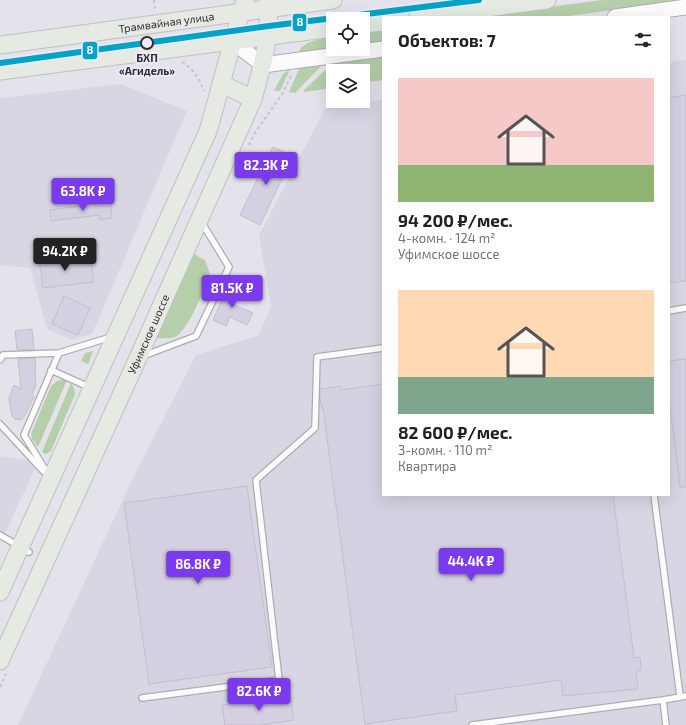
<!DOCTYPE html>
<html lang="ru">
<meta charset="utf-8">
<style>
body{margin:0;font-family:"Exo 2",sans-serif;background:#f2f2f2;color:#202124;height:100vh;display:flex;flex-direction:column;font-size:15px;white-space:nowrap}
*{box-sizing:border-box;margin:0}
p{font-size:13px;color:#757577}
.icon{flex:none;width:22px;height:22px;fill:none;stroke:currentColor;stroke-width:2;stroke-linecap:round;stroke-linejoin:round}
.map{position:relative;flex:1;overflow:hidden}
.panel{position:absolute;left:382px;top:16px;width:288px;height:480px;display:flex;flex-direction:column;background:#fff;border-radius:0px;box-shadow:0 4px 16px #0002}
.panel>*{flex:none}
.buttons{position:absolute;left:326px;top:12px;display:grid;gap:8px}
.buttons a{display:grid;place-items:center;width:44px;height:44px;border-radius:0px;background:#fff;box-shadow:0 4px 16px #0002;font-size:20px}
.price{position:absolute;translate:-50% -34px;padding:0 9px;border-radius:4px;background:#7c3aed;color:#fff;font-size:13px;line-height:26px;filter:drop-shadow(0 1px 2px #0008)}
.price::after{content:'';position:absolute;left:50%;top:24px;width:12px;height:9px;margin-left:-6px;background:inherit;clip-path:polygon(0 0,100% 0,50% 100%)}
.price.selected{background:#222;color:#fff}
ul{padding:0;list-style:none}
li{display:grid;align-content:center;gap:8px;height:212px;padding:0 16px}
li span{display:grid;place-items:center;height:124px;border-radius:0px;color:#555}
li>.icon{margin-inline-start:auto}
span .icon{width:72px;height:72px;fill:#fffc;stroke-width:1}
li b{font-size:17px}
h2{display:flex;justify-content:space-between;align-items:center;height:48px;padding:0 16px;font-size:17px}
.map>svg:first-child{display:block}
.built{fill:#d9d6e4}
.green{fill:#b5cfaa}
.building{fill:#d4d0e2;stroke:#c1bfc6}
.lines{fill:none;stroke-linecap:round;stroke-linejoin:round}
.lane-casing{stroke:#aeacb2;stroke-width:8}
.secondary-casing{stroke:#aeacb2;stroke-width:17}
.primary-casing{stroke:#c0bfc4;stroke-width:19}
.path{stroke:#c4c3c8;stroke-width:2;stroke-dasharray:3 3;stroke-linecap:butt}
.lane{stroke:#fbfbfc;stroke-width:5.5}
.secondary{stroke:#fbfbfc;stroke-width:15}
.primary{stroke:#e5eae3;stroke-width:17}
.tram-1-casing{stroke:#eeecfb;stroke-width:9}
.tram-1{stroke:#02a3c6;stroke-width:6}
.stop-dot{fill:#eeecfb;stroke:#2f2e34;stroke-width:2}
.labels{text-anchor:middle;stroke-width:3.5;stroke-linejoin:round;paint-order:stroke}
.street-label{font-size:11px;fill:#2f2e34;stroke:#eeecfb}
.stop-label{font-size:11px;font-weight:bold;fill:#2f2e34;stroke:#eeecfb}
.line-badge{stroke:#eeecfb;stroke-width:1.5}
.badge-label{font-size:11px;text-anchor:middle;font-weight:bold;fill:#fff}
</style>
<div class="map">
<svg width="686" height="725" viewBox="0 0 686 725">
<rect width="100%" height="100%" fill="#e4e2ea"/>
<path class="built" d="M686,60V725H18L132,480L196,355L259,335L271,306L259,235L326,107L383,100V495H669V62Z
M121,84L187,111L92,334L72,340L47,329L30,268L0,265V98Z
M0,456L38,462L0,544Z"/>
<path class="green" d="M602,0H686L561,17H475Z
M383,29V41L363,44V32Z
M333,37V48L301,53L299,51C305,40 322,39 333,37Z
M383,54V80L363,83V71H333V88L304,92V90L336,60Z
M324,63L295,93L289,92L300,67Z
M290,69L280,91H274L283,74Z
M194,254L205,260L210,274C204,289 189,330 175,337C170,339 161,338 156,338Z
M93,351L88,364L81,361L85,353Z
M63,379L67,380L38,447L32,439L31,434L51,386L57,381Z
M71,383L74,389L75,394L51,451L46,454L42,452Z"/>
<path class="building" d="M686,95V281L669,283V98Z
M273,147L293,156L260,225L240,215Z
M110,202L112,218L100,220V215L51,221L50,210Z
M59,257L60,263L91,259L94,282L43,288L39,259Z
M228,287L240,292L234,305L253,313L247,325L230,317L226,326L213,320Z
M64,296L90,308L78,335L52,324Z
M32,329L34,350H17L15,331Z
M35,358L36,370L35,371L36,385L32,394L34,397L24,417L21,420L15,419L12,416L9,399L14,385L21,389L18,359Z
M686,359V487H680L669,400V361Z
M383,384V495H613L634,658L640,657L641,670L636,671L638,689L563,696L561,680L455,695L457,711L365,724L323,408L322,409L320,399V389L341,386V390Z
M247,486L272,667L149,684L124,503Z
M290,695L294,720L261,725H225L222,705Z"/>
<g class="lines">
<g class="lane-casing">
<path id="lane" d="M669,311L686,308
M143,356L196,336L229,267L202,223
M0,360L3,355L59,353
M51,370L91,388
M0,424L43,471
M49,476L24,435L59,353L111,337
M654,495L680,696
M0,535L29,552
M142,698L279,680L256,480L315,428L317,357L383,348
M663,700L666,725
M472,725L663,700L686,696"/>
</g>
<g class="secondary-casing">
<path id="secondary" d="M615,17L686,7
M232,41L263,65L383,49"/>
</g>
<g class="primary-casing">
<g id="primary">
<path d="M418,17L547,0"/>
<path d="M363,24L383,22"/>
<path id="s1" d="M0,45L333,0"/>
<path d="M0,71L333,28"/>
<path d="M222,84L253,99"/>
<path d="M0,592L208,131C221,87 231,43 245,0"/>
<path id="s2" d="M0,661L138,358L253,99C263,64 271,37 268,0"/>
</g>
</g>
<path class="path" d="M154,0L155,11
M182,62C194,69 199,79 204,91
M249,145L254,134L283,93L292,73
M0,687L6,674"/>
<use href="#lane" class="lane"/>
<use href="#secondary" class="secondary"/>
<use href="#primary" class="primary"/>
<g class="tram-1-casing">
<path id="tram-1" d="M0,63L269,26L479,0"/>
</g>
<use href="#tram-1" class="tram-1"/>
</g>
<circle class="stop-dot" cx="147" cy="43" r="6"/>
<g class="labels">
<g class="street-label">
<text dy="4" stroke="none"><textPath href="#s1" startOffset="168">Трамвайная улица</textPath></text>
<text dy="4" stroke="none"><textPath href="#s2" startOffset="359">Уфимское шоссе</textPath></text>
</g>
<g class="stop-label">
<text x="147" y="62">БХП<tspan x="147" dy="13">«Агидель»</tspan></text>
</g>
</g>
<g class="line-badge">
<rect x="292" y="13" width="15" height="19" rx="4" fill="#02a3c6"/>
<rect x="82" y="41" width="16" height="19" rx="4" fill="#02a3c6"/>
</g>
<g class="badge-label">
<text x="300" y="26">8</text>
<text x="90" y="54">8</text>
</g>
</svg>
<div class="buttons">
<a><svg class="icon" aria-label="locate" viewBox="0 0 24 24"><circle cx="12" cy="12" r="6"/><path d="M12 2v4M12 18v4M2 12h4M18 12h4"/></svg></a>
<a><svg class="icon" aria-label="layers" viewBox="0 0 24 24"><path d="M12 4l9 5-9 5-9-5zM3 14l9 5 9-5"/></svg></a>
</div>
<b class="price" style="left:266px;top:186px">82.3K ₽</b>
<b class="price" style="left:83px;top:212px">63.8K ₽</b>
<b class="price selected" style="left:65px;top:272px">94.2K ₽</b>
<b class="price" style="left:232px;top:309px">81.5K ₽</b>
<b class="price" style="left:471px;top:582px">44.4K ₽</b>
<b class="price" style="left:198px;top:585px">86.8K ₽</b>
<b class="price" style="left:259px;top:712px">82.6K ₽</b>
<section class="panel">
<h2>Объектов: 7<svg class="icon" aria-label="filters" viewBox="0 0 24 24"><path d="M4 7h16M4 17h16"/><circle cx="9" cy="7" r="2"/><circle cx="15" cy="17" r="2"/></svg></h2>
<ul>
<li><span style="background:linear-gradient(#f6c9c9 70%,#8fb573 0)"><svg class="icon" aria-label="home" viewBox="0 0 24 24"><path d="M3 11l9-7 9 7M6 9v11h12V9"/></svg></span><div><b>94 200 ₽/мес.</b><p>4-комн. · 124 m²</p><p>Уфимское шоссе</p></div></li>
<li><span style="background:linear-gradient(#ffd9b3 70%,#7fa58c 0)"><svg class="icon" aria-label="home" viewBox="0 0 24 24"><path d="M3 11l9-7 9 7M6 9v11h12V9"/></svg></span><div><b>82 600 ₽/мес.</b><p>3-комн. · 110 m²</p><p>Квартира</p></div></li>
</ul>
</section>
</div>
